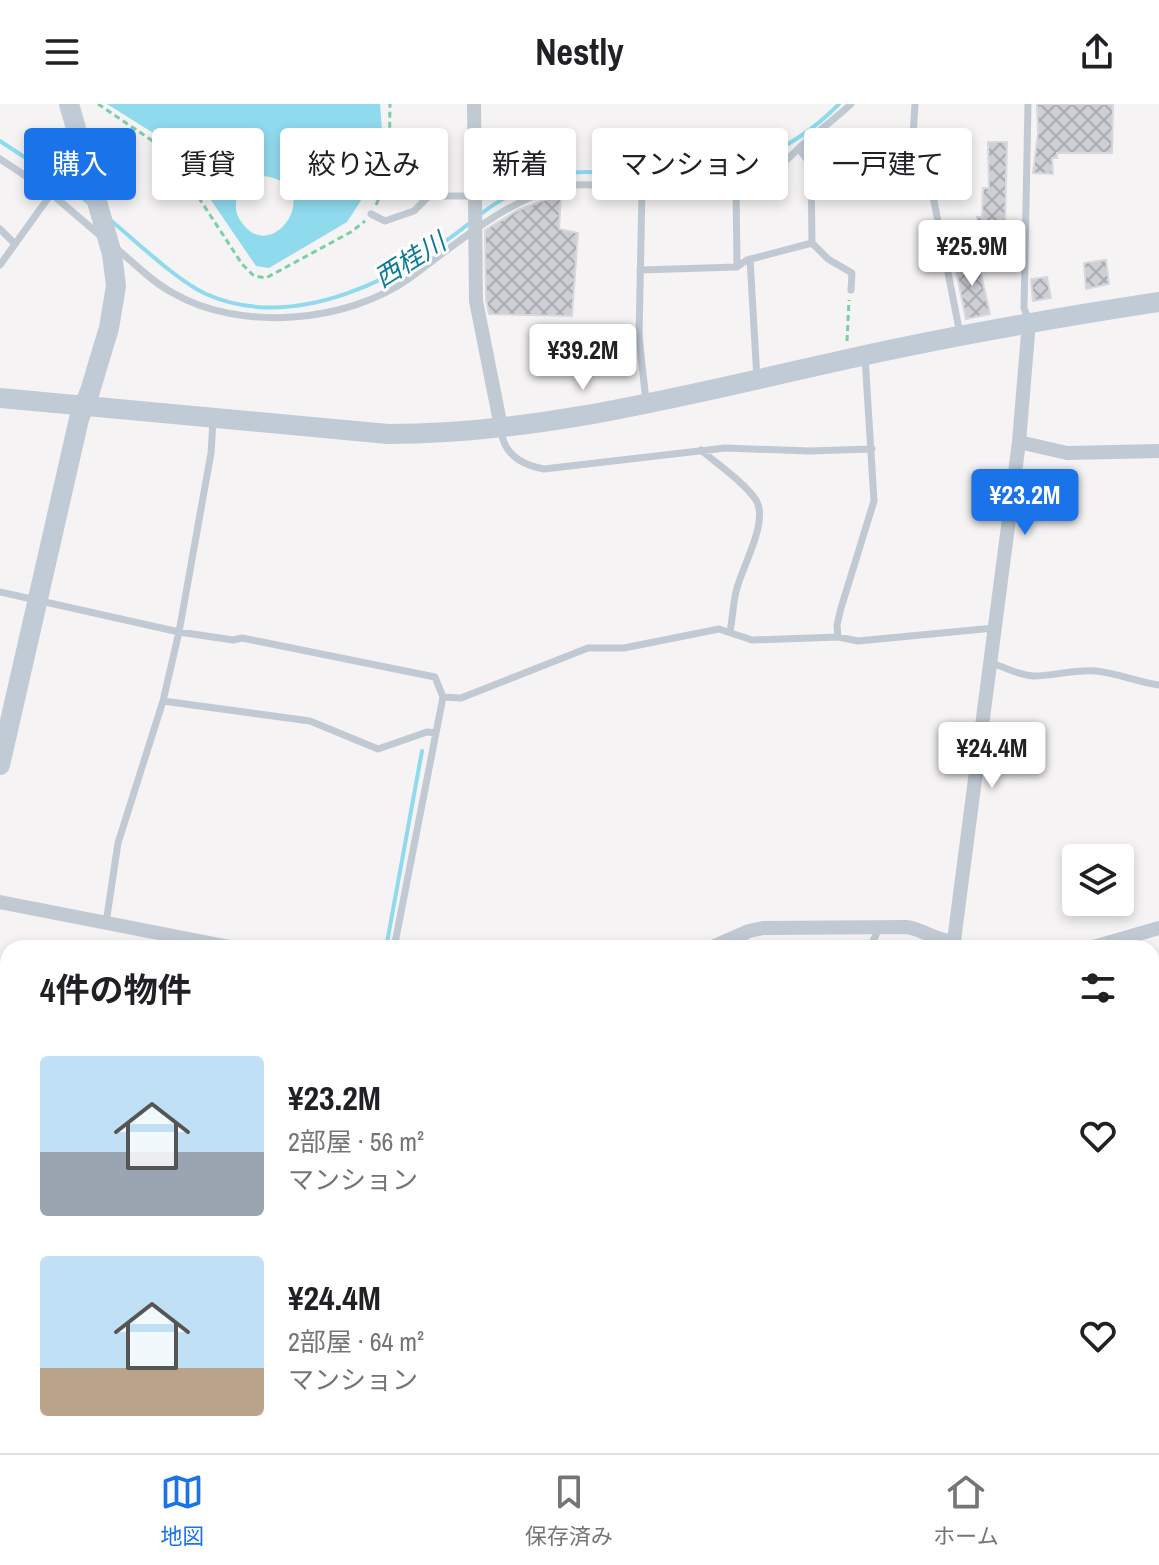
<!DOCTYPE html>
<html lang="ja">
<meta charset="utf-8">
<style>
body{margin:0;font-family:"Archivo Narrow","Noto Sans JP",sans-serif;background:#f6f6f6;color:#202124;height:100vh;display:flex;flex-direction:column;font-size:30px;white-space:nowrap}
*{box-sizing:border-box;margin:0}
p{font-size:26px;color:#757577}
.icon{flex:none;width:44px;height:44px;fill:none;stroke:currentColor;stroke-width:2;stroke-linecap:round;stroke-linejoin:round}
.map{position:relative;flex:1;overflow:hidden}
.details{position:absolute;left:0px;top:836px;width:1160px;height:514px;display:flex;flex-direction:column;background:#fff;border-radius:24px 24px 0 0;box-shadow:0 4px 12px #0003}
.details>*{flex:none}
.guide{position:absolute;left:24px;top:24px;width:1112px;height:72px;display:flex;gap:16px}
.fabs{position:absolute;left:1062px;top:740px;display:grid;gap:16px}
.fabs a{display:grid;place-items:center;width:72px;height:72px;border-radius:8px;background:#fff;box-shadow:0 4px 12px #0003;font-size:40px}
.price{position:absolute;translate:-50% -68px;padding:0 18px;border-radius:8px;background:#fff;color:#222;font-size:26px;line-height:52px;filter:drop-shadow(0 2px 4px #0008)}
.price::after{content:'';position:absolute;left:50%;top:48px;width:24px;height:18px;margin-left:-12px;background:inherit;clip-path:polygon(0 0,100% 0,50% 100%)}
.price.current{background:#1a73e8;color:#fff}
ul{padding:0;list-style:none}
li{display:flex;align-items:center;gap:24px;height:200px;padding:0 40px}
li span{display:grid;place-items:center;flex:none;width:224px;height:160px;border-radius:8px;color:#555}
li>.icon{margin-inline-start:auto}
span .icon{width:96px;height:96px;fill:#fffc;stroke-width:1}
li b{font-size:34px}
h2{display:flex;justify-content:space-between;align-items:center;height:96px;padding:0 40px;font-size:34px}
.chip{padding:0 28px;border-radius:8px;background:#fff;box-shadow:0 4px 12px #0003;font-size:28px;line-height:72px}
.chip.current{background:#1a73e8;color:#fff}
header{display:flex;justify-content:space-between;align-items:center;height:104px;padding:0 40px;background:#fff;font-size:36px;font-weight:700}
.tab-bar{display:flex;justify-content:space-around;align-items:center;height:112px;border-top:2px solid #e0e0e0;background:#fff;font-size:22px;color:#757577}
.tab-bar a{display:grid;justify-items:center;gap:4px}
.tab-bar .current{color:#1a73e8}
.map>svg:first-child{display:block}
.park{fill:url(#park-crowns)}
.water{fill:#90daee;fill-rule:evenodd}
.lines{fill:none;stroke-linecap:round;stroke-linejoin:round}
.stream{stroke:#90daee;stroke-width:4}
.building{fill:url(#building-cross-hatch);stroke:#d7d9de;stroke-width:2}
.path{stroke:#7ad0a6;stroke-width:3;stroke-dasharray:6 4;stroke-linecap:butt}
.lane{stroke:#c1cad2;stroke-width:7}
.street{stroke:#c1cad2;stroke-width:14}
.secondary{stroke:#c1cbd6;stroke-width:20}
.labels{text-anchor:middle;stroke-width:6;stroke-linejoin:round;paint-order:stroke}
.water-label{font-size:26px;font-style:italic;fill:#0c7c9b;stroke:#fff}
</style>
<header><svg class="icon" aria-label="menu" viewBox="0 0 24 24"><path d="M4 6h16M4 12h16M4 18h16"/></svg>Nestly<svg class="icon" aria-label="share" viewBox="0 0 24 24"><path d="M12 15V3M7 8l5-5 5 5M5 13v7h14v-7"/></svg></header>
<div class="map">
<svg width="1159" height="1349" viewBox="0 0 1159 1349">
<defs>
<pattern id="park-crowns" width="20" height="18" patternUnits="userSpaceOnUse" patternTransform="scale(2)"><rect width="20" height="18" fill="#c3f1d5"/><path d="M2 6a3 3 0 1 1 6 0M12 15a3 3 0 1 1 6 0" fill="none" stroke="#a0c6b0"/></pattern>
<pattern id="building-cross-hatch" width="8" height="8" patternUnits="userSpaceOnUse" patternTransform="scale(2)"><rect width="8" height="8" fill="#cdcfd5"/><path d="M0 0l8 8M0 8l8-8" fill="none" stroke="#a8abb0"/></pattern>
</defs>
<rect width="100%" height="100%" fill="#f5f3f3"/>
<path class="park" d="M451,1342H735L733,1349H450Z"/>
<path class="water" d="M107,0H380L383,39L380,67L347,118L269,164L256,162L174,42ZM263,72C328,79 274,163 242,119C227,99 241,77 263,72Z"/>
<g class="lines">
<path class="stream" d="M0,37L61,77L90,100
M478,112C506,90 548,68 584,68C609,67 633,76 657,75C728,72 789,51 839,0
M109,115C135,136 177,177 206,190C296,230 402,173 471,118
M386,844L422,647
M0,1033L8,1034"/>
</g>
<path class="building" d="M1037,0H1113L1112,49H1057V54H1052L1053,70L1033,69L1038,29Z
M988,38H1007L1005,120H1012L1011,125L1014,126L1013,141L976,140L977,113H982L983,84H989Z
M561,90L559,125L578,129L572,212L489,210L486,196L485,126L518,106Z
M977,152L990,210L966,215L954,157Z
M1106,156L1109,180L1086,185L1084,159Z
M1047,173L1051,194L1033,197L1031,175Z"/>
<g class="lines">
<path class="path" d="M98,0L169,48L242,160L254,172L266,174L351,128L365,117
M376,101L389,71L390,0
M847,237L849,196
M446,1349V1342"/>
<path class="lane" d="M915,0L913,32L933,92L960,230
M1028,0L1024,204L1029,217
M799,45L808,57L811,66L812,139L828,155L852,169L851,186
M0,55L47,86L103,134
M736,81L737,163
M642,87L639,233L646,297
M371,110L385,117L414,107L429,92H473
M0,125L14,139
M116,144C134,159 152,178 173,189C240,228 347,219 410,174C453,142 502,100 553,85C582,75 614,85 643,87C680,90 722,90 757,76C774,69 788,55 800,43C817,28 835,15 851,0
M750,155L757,275
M0,161L51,90
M640,166L737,163L747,156L812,139
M501,325C503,350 522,361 544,365L725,344L809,347L872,345
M701,346C718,361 743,377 756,396C769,417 743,461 737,484C733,497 733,513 730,527
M0,488L179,528L233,536L242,534L435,573L443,593L394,844
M838,533L837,521L841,504L874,397L865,253
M990,558C1003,563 1018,571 1033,572C1054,572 1074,565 1096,567C1117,569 1138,578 1159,581
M443,593L461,594L588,544H624L719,525L752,536L838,533L858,537L994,524
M163,597L310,617L378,645L427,628L436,629
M106,819L118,739L163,597L179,528L211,349L213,317
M870,844L879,824
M0,1259L8,1260
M411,1349L413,1342
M738,1349L741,1342"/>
<path class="street" d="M474,0L476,197L501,323
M1019,338L1067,349L1159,347
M0,798L235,844
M710,844L749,827L763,824L906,823C924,825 935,837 953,837
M953,844L1019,338L1029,218
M1090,844L1159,824
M1152,1209H1159
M124,1342L127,1349
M911,1342L912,1349
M1048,1349L1050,1342"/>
<path class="secondary" d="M0,294L388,330C544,330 697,288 848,255C951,232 1055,214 1159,198
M0,661L79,315L90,287L109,224L116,182L112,150L69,0"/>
</g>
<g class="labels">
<g class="water-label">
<text transform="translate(410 156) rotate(-32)" y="9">西桂川</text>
</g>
</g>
</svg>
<div class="fabs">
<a><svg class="icon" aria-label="layers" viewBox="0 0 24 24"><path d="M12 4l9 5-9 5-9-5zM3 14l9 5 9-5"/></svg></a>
</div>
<b class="price" style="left:972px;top:184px">¥25.9M</b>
<b class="price" style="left:583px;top:288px">¥39.2M</b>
<b class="price current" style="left:1025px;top:433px">¥23.2M</b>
<b class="price" style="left:992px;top:686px">¥24.4M</b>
<div class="guide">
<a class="chip current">購入</a>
<a class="chip">賃貸</a>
<a class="chip">絞り込み</a>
<a class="chip">新着</a>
<a class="chip">マンション</a>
<a class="chip">一戸建て</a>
</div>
<section class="details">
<h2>4件の物件<svg class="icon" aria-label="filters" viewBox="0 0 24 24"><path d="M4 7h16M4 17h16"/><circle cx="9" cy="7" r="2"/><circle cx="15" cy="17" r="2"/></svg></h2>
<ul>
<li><span style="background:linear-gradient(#bfe0f5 60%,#9aa5b1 0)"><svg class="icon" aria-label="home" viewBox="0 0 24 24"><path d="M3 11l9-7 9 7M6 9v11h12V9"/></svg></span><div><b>¥23.2M</b><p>2部屋 · 56 m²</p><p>マンション</p></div><svg class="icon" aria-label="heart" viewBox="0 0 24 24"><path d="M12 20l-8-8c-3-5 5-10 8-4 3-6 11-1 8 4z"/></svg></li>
<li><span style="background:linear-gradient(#bfe0f5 70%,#b9a48a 0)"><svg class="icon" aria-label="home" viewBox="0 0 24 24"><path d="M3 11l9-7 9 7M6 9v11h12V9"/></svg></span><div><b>¥24.4M</b><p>2部屋 · 64 m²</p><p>マンション</p></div><svg class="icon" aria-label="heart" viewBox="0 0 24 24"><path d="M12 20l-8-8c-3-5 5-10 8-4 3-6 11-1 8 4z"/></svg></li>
</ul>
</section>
</div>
<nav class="tab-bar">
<a class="current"><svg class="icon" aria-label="map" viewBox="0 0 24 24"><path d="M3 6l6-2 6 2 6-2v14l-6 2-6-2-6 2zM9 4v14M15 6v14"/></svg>地図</a>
<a><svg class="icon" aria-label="saved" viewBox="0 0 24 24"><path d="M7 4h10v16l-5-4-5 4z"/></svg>保存済み</a>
<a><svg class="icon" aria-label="home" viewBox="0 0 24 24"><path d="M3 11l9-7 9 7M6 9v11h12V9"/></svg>ホーム</a>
</nav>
